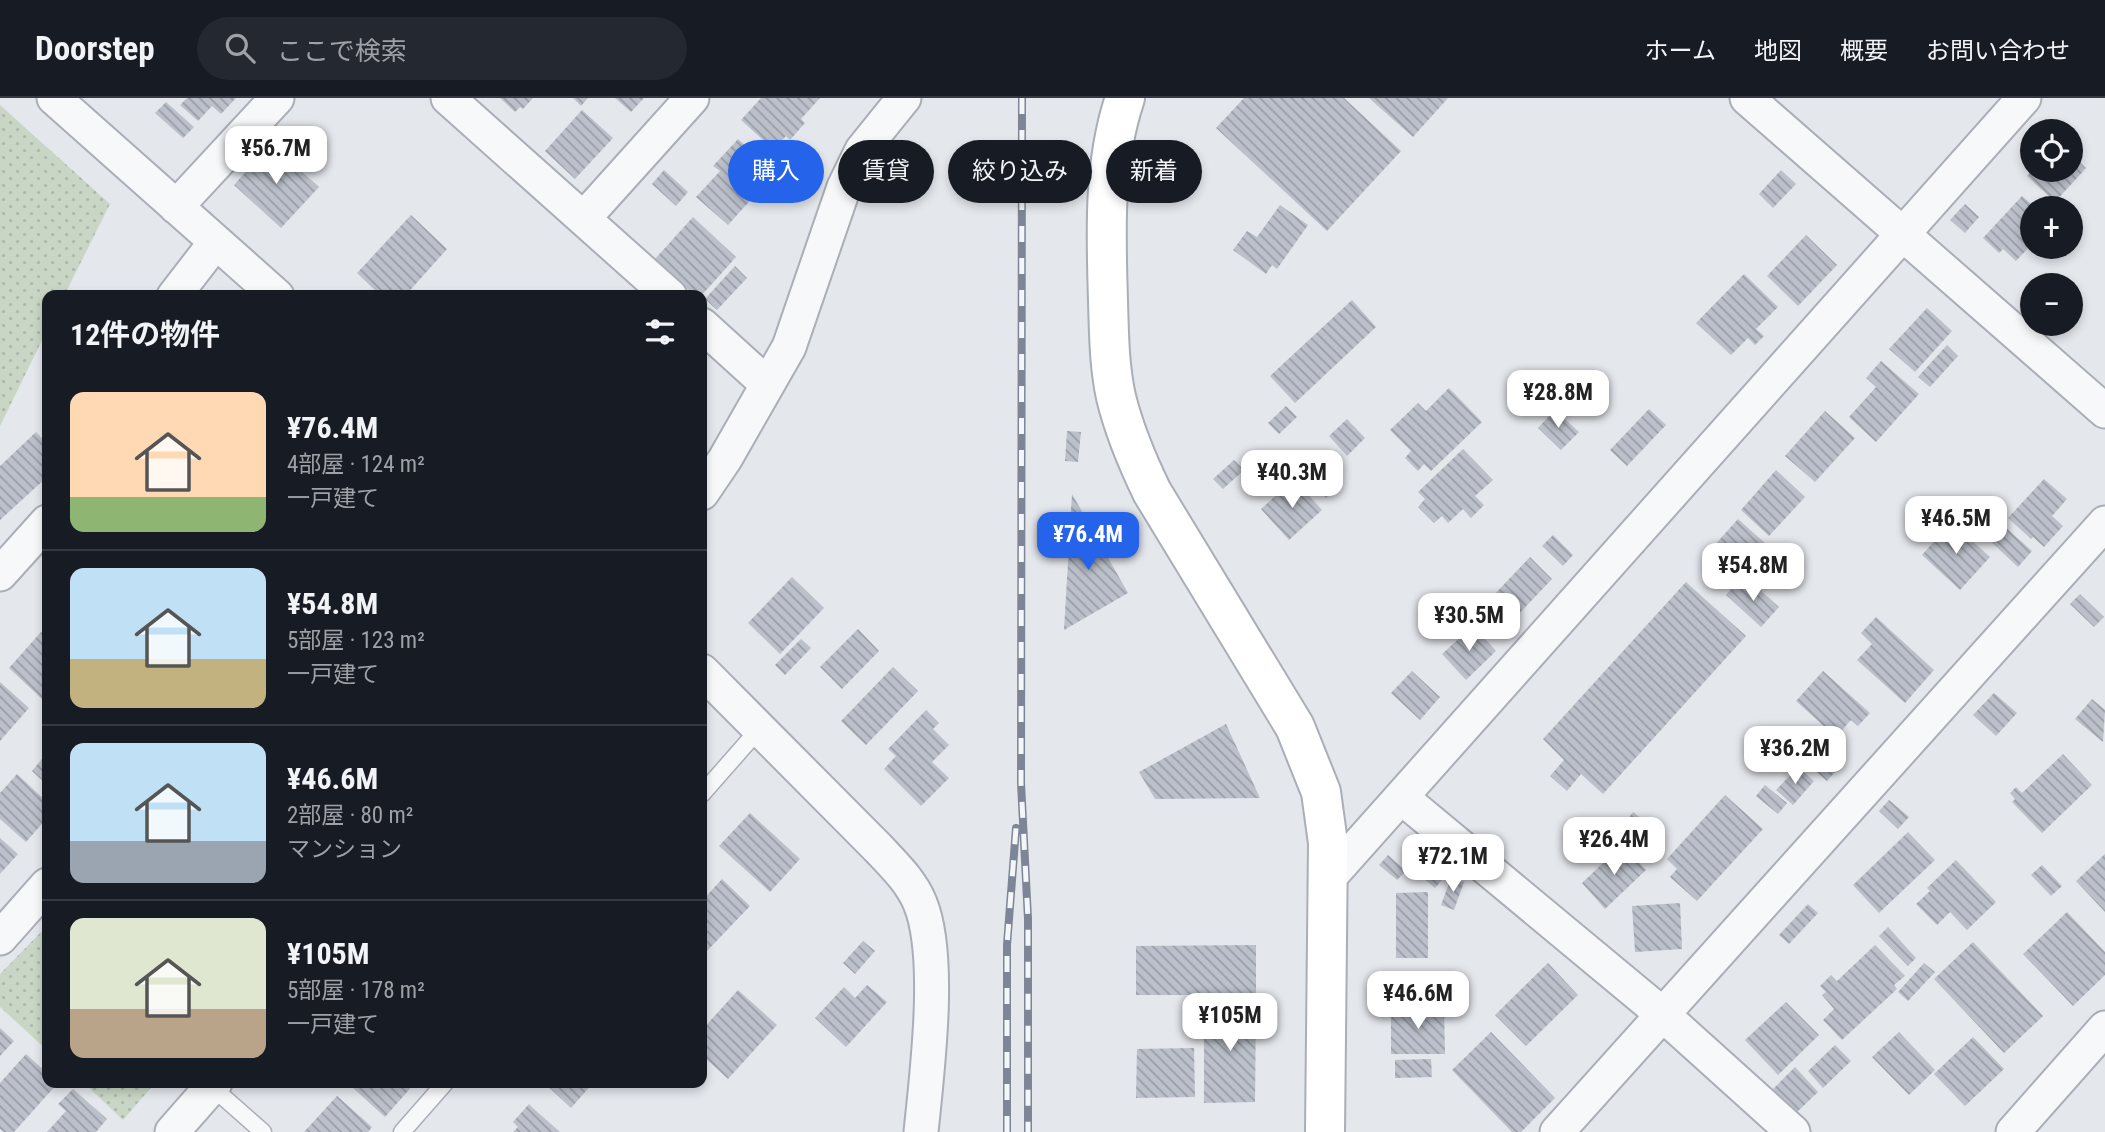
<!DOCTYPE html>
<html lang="ja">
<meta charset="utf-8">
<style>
body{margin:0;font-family:"Roboto Condensed","Noto Sans JP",sans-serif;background:#242831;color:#f1f3f6;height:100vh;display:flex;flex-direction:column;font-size:26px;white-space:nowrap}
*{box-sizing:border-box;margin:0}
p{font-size:23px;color:#9ea1a6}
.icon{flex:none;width:38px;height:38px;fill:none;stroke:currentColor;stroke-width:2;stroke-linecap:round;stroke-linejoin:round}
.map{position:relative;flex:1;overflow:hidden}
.side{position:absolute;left:42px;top:192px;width:665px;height:798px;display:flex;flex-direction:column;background:#171b24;border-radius:14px;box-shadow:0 4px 10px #0003}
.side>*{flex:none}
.guide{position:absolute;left:728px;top:42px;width:665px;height:63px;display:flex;gap:14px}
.controls{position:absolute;left:2020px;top:21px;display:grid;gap:14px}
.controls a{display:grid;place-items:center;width:63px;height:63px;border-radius:50%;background:#171b24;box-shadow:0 4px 10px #0003;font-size:35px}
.price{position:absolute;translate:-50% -60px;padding:0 16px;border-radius:14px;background:#fff;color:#222;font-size:23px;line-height:46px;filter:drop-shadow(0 2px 4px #0008)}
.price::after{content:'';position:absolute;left:50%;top:42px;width:21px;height:16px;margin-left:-10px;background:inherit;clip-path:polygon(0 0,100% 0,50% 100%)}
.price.current{background:#2563eb;color:#fff}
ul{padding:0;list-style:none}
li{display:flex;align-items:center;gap:21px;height:175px;padding:0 28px}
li+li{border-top:2px solid #363941}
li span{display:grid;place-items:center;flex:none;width:196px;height:140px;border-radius:14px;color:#555}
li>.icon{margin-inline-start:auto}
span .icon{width:84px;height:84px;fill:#fffc;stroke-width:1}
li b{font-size:30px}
h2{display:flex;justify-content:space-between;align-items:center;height:84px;padding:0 28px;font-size:30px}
.chip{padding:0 24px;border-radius:32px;background:#171b24;box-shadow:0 4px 10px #0003;font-size:24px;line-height:63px}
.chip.current{background:#2563eb;color:#fff}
header{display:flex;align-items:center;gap:42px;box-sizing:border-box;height:98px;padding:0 35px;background:#171b24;border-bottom:2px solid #363941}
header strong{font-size:33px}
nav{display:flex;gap:38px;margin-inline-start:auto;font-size:24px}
.search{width:490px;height:63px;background:#242831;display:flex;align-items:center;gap:18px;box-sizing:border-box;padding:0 24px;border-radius:38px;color:#9ea1a6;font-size:26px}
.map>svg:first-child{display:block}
.grass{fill:url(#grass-dots)}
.building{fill:url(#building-back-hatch)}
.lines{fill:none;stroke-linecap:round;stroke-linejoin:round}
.lane-casing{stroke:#a9aeb7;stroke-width:19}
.street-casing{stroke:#a9aeb7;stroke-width:37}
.secondary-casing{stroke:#a9aeb7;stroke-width:42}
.lane{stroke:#f7f8fa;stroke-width:16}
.street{stroke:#f7f8fa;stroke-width:33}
.secondary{stroke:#fff;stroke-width:38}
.rail-casing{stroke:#7d8696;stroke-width:8}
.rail{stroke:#f4f6f9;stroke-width:5;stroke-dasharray:16;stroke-linecap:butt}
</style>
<header>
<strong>Doorstep</strong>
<div class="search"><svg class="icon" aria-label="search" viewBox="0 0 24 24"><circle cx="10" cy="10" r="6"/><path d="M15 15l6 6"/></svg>ここで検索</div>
<nav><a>ホーム</a><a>地図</a><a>概要</a><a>お問い合わせ</a></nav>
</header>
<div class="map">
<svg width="2105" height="1034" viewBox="0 0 2105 1034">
<defs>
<pattern id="grass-dots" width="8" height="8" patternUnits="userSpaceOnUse" patternTransform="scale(1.75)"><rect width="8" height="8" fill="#c9d6c5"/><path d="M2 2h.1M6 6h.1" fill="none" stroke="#adb8ab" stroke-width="1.8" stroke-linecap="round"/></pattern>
<pattern id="building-back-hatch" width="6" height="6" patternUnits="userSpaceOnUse" patternTransform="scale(1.75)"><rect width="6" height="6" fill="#bbc0ca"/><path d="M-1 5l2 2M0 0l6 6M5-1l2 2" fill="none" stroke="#989da6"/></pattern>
</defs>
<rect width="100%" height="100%" fill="#e4e7ec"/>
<path class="grass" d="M0,7L110,106L64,198H47V232L0,328Z
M47,828V952L0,909V876Z
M84,985H155L123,1022Z"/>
<path class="building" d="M187,0H236L221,16L212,8L198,23L180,7Z
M500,0H533L523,11L520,9L515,14Z
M573,0H588L581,8Z
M615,0H644L631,14Z
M761,0H820L801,21L805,25L790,42L786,38L773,51L741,22Z
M1244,0H1344L1401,53L1327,133L1216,30Z
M1369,0H1448L1413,39Z
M166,4L194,29L183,40L155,15Z
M582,12L613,40L575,81L545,53Z
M738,41L775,75L728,127L696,99L720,73L713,68Z
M271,46L319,89L281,130L234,87Z
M2070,55L2086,70L2055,104L2027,78L2032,72H2070Z
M664,72L688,94L676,108L652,86Z
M1781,72L1796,86L1773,110L1759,96Z
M2022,98L2036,110H2032V146L2016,163L2003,151L1999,155L1983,140Z
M1965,106L1979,119L1965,135L1950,122Z
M1280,107L1308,127L1277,171L1272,167L1266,176L1233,152L1247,133L1257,139Z
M411,117L447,151L405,198H381L357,175Z
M693,119L736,159L701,198H695L655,161Z
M1806,137L1837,167L1798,208L1767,178Z
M735,168L747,180L717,212L705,201Z
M1744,176L1778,209L1756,231L1764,238L1755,247L1748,240L1731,257L1696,225Z
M1352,202L1376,229L1295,305L1270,278Z
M1927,210L1952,233L1915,274L1889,251Z
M1947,247L1958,258L1930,289L1918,279Z
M1881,263L1919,296L1876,344L1849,319L1876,289L1866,280Z
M1449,290L1482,324L1431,373L1424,366L1418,373L1405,360L1411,353L1390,332L1418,305L1426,313Z
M1286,308L1297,319L1279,336L1268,325Z
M1649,311L1666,327L1627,368L1610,352Z
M1555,312L1579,334L1561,352L1538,330Z
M1825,313L1855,340L1815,384L1785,358Z
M1347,321L1365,340L1347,358L1329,338Z
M1067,333L1081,334L1078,364L1065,363Z
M36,334L47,346V379L0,422V368Z
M1463,351L1493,382L1475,398L1484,407L1471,420L1463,411L1448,425L1442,418L1434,425L1418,409L1425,401L1418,394Z
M1234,362L1244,372L1223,391L1213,381Z
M1321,363L1341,386L1326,400L1306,378Z
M1776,372L1805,399L1769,438L1741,412Z
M1294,381L1322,412L1289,442L1261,411Z
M2044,381L2067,401L2052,418L2063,428L2044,449L2033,439L2031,441L2008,420Z
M1072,396L1128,495L1064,532Z
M1738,421L1766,446L1732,484L1704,459Z
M1951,424L1990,459L1960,492L1922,457Z
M2002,426L2032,453L2018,469L1988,441Z
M1553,437L1573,457L1563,468L1542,448Z
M1530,459L1552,481L1512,523L1489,502Z
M792,479L824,510L780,556L748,525Z
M1686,484L1746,538L1603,696L1581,676L1567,693L1550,678L1564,662L1543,641Z
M1737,484L1745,492L1751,484L1779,509L1761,529L1726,497Z
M2080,496L2104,519L2094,529L2070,506Z
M1876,519L1934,572L1905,605L1857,562L1872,546L1861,535Z
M1473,528L1496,553L1466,582L1442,556Z
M858,531L879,553L842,591L820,569Z
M41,534L47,539V598L43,602L9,570Z
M801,541L811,550L785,577L775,567Z
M893,569L918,593L866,647L841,623Z
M1412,573L1440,599L1420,622L1391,595Z
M1823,573L1870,615L1858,628L1851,622L1836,639L1796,603Z
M0,584L29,610L0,643Z
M1994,595L2017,615L1996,638L1973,617Z
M2092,601L2105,612L2103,644L2075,621Z
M926,612L939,625L933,631L949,647L932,664L949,680L921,708L884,671L896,658L888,651Z
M1226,626L1260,700L1155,701L1139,674Z
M47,655V687L32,673Z
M2063,656L2092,687L2042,735L2012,704L2015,701L2010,695L2016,689L2022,695Z
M1820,661L1835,674L1827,683L1812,670Z
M1798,669L1814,683L1793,707L1776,692Z
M17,676L47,704V720L26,744L0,721V695Z
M1765,687L1787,705L1778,716L1756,698Z
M1725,697L1763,731L1697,803L1670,779L1677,771L1667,761Z
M1889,702L1909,719L1898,731L1879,713Z
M1633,714L1655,731L1647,742L1625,725Z
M750,715L800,761L770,794L719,748Z
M1908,734L1935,762L1879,815L1853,787Z
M0,740L18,756L0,776Z
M1622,747L1646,772L1605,811L1582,785Z
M2105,756V814L2076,783Z
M1388,757L1406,773L1397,782L1379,767Z
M1956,762L1996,804L1967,832L1950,814L1937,827L1916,806L1930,793L1927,790Z
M1439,763L1450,773L1435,790L1423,780Z
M2042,767L2062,788L2051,798L2031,777Z
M1451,780L1464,784L1454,812L1441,807Z
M722,781L750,808L706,854L702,849V803Z
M1428,794V860H1396V795Z
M1680,805L1682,851L1635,854L1632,808Z
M1808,806L1818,815L1789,846L1779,837Z
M2067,814L2105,854V877L2073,908L2023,856Z
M1888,829L1916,860L1908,868L1879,838Z
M863,843L875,853L855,876L843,865Z
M1973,844L2043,918L2004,955L1934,881Z
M1256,847V897H1136V848Z
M1875,847L1905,878L1894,887L1897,891L1842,942L1823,922L1834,911L1822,897L1826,894L1820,888L1831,877L1837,883Z
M1548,865L1578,897L1526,948L1495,917Z
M1924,865L1935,874L1908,903L1898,894Z
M867,887L887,904L846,949L815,920L844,889L855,900Z
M738,892L777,927L728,981L702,957V932Z
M1786,904L1819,937L1778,977L1745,942Z
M1204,906H1256L1255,1004L1204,1005Z
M1391,910H1444L1445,956H1391Z
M0,930L14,943L0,958Z
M1491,934L1555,1000L1521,1034H1512L1452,972Z
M1899,934L1935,972L1909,997L1872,959Z
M1973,939L2004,971L1965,1008L1934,976Z
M1835,947L1851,963L1823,990L1808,973Z
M1194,950L1195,999L1136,1000L1137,951Z
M26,956L47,975V985H58L14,1034H4L0,1031V985Z
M1431,961L1432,979L1395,980V962Z
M1795,969L1818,994L1796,1015L1773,991Z
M357,985H415L385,1019L353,990Z
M544,985H593L571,1010Z
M73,991L107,1021L96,1034H47L66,1013L58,1006Z
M337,998L372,1029L368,1034H304Z
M529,1006L534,1011L560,1034H513L518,1029L513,1024Z"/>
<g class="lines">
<g class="lane-casing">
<path id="lane" d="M702,696L760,630
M212,989L263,1034
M402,1034L445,985"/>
</g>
<g class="street-casing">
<path id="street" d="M54,0L277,198
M448,0L670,198
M1747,0L2105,313
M176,109L277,0
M584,120L692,0
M174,198L215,145
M702,227L767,286
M702,395L725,361L789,249L844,89L862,52L904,0
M0,476L47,424
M702,573L878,750C893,766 911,783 920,805C942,858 927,975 921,1034
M1401,699L1661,915L1793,1034
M1327,782L2024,0
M0,840L47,787
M172,1034L215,985
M1557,1034L2105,425
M2013,1034L2105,930"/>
</g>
<g class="secondary-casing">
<path id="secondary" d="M1125,0C1103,65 1106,135 1108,203C1109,235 1109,267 1116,299C1124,332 1137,363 1152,394L1295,629L1321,694L1328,745L1325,1034"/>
</g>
<use href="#lane" class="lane"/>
<use href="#street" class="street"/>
<use href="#secondary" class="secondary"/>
<g class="rail-casing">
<path id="rail" d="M1022,0L1021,685L1028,821V1034
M1007,1034V847L1016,730"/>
</g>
<use href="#rail" class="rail"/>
</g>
</svg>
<div class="controls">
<a><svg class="icon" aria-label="locate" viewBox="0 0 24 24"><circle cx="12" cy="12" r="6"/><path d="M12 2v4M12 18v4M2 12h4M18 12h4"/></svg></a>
<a>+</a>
<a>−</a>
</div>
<b class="price" style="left:276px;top:88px">¥56.7M</b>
<b class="price" style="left:1558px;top:332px">¥28.8M</b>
<b class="price" style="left:1292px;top:412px">¥40.3M</b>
<b class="price" style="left:1956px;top:458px">¥46.5M</b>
<b class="price current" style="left:1088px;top:474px">¥76.4M</b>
<b class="price" style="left:1753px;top:505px">¥54.8M</b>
<b class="price" style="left:1469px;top:555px">¥30.5M</b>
<b class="price" style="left:1795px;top:688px">¥36.2M</b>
<b class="price" style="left:1614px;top:779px">¥26.4M</b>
<b class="price" style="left:1453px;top:796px">¥72.1M</b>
<b class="price" style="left:1418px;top:933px">¥46.6M</b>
<b class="price" style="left:1230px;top:955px">¥105M</b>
<div class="guide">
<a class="chip current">購入</a>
<a class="chip">賃貸</a>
<a class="chip">絞り込み</a>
<a class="chip">新着</a>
</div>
<section class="side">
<h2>12件の物件<svg class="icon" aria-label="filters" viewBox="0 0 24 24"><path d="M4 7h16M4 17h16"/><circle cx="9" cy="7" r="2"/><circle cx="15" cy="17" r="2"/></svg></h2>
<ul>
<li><span style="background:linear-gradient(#ffd9b3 75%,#8fb573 0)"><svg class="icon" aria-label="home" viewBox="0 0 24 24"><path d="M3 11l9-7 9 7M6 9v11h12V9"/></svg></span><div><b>¥76.4M</b><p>4部屋 · 124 m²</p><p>一戸建て</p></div></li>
<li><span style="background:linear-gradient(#bfe0f5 65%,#c2b280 0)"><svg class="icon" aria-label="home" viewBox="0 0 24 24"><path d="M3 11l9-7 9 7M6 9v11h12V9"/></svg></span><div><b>¥54.8M</b><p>5部屋 · 123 m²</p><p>一戸建て</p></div></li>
<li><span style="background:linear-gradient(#bfe0f5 70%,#9aa5b1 0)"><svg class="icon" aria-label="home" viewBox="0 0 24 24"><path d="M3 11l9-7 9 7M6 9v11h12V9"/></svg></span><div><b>¥46.6M</b><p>2部屋 · 80 m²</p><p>マンション</p></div></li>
<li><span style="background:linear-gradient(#dfe7d0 65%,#b9a48a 0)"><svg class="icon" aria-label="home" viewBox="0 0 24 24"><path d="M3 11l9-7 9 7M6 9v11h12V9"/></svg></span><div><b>¥105M</b><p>5部屋 · 178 m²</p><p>一戸建て</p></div></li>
</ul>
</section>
</div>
